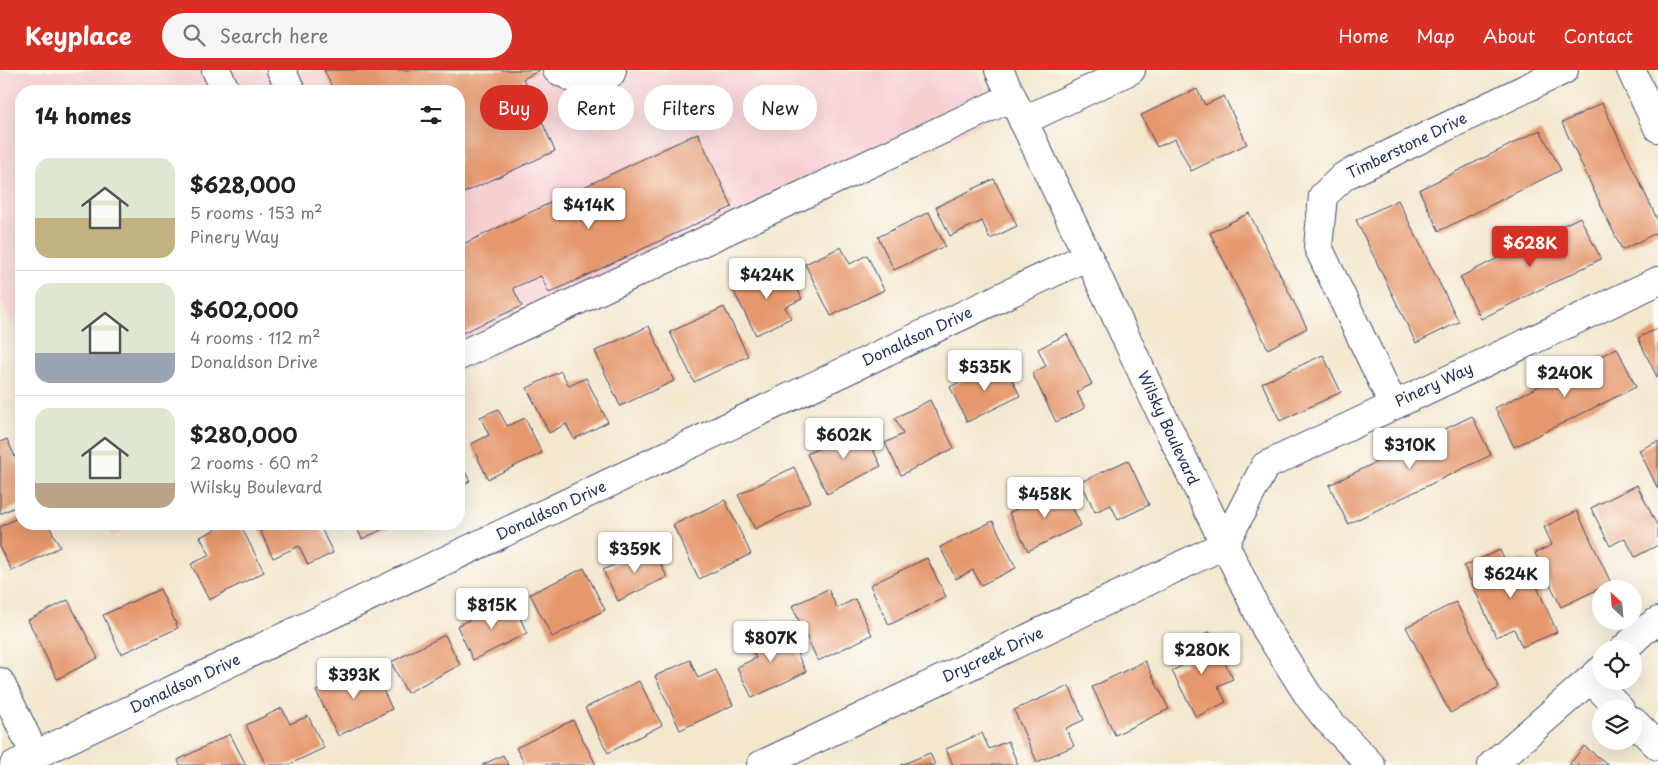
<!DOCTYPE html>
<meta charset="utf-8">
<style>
body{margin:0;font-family:"Playpen Sans",sans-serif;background:#f6f6f6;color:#222;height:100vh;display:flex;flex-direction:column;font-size:19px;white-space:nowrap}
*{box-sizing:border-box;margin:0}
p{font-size:16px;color:#767676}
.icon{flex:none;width:28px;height:28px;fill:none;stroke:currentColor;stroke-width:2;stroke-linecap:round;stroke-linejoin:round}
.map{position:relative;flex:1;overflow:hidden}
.drawer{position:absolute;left:15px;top:15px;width:450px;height:445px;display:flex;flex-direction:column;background:#fff;border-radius:20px;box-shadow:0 5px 20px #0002}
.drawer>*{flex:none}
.banner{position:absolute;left:480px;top:15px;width:475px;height:45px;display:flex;gap:10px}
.needle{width:32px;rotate:334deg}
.fabs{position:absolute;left:1592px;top:510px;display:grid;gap:10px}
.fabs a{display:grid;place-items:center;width:50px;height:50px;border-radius:50%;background:#fff;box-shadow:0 5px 20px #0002;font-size:25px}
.price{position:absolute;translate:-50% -42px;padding:0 11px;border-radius:5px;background:#fff;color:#222;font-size:16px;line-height:32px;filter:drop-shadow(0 1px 2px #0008)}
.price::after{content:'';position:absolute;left:50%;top:30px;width:15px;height:11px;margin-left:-8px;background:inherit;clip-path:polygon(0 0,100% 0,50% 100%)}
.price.active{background:#d93025;color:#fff}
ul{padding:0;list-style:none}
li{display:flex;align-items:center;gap:15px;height:125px;padding:0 20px}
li+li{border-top:1px solid #e0e0e0}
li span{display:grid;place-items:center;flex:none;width:140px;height:100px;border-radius:15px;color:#555}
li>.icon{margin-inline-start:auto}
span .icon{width:60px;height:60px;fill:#fffc;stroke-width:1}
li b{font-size:21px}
h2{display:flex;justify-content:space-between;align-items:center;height:60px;padding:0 20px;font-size:21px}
.pill{padding:0 18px;border-radius:22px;background:#fff;box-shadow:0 5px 20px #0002;font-size:18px;line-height:45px}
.pill.active{background:#d93025;color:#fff}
header{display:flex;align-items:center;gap:30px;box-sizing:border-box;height:70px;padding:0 25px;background:#d93025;color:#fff}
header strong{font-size:24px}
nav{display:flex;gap:28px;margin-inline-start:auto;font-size:18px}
.search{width:350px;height:45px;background:#f6f6f6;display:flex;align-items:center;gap:12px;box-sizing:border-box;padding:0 18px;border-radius:28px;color:#767676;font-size:19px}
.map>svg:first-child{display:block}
.built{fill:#f7cfd1}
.building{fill:#e5986d}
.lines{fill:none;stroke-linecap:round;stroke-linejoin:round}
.minor-casing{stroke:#3b4b6f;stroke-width:30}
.major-casing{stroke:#3b4b6f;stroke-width:30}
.minor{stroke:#fff;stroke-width:28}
.major{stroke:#fff;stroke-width:28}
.labels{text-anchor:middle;stroke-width:4;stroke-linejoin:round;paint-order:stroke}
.street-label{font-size:15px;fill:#1b2f5e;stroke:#fdfcf7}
</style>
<header>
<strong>Keyplace</strong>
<div class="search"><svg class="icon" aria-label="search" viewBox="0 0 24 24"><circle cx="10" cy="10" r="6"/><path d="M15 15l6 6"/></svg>Search here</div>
<nav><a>Home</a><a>Map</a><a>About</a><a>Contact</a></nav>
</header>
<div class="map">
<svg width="1658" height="695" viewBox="0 0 1658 695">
<rect width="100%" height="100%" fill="#fdfcf7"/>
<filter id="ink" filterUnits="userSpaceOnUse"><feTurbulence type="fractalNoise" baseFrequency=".02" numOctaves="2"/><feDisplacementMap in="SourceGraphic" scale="10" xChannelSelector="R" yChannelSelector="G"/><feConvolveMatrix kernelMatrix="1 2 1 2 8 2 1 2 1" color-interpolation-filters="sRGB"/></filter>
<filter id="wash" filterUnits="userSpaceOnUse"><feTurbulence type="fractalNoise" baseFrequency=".0096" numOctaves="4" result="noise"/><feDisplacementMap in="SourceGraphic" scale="20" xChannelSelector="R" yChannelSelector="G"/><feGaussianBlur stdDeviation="1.12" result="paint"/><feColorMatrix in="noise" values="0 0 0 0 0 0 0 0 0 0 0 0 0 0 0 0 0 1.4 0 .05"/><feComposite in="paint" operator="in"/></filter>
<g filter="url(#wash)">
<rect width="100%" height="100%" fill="#f3e7ce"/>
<path class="built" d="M0,0H976L998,46L459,302V21H21V275L0,229Z
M105,454H140L112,467Z"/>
<g id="blocks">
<path class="building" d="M324,0H540L523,9L555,81L459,125V21H334Z
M1197,19L1205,35L1224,26L1247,74L1191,101L1175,69L1157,77L1141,45Z
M1602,33L1658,151V162L1622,180L1562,53Z
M1540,60L1561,100L1439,161L1419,120Z
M698,63L732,137L549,223L541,206L513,218L522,236L460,264L459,260V176Z
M994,109L1017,156L990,169L982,151L950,166L936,137Z
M1398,130L1459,252L1416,273L1356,150Z
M929,142L945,176L894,200L878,167Z
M1249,143L1307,258L1268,279L1210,163Z
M1580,147L1601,189L1481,249L1460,207Z
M841,177L850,194L867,185L884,220L831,246L805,194Z
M789,200L802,229L785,237L791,248L756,265L732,218L766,201L771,210Z
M724,237L748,286L694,312L670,262Z
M649,256L674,311L620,336L595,281Z
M1658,258V309L1638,268Z
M1067,264L1092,314L1077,322L1085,338L1056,352L1032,303L1046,296L1038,279Z
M1617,278L1636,317L1514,377L1495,338Z
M1323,285L1341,322L1280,351L1262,313Z
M1003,291L1020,326L967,352L950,317Z
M561,301L569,316L586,308L608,352L574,369L566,354L549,363L527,318Z
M930,330L954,378L901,405L885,373L903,364L895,348Z
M498,339L507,356L525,348L542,383L488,409L471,374L489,365L480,347Z
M1472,346L1491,385L1348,454L1329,415Z
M862,357L881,396L827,424L807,384Z
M7,369L21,400V434L0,444V372Z
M1658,371V419L1639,380Z
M459,390L470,411L459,417Z
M1128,390L1149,435L1118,450L1111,435L1095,442L1081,412Z
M794,397L811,431L755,459L738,425Z
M1637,415L1658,457V475L1635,487L1625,468L1610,476L1591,438Z
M1062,416L1081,455L1028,481L1009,443Z
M725,430L751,484L699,509L673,455Z
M1577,441L1611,513L1561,537L1535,483L1552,475L1544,457Z
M21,446V454H48L60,477L12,501L0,478V457Z
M993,451L1016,498L981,515L973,500L956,509L940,477Z
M227,454H240L264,502L209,530L191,494L210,485L200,467Z
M257,454H319L333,483L308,495L299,476L273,488Z
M355,454H394L362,469Z
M652,476L667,507L618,531L603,500Z
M1500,480L1508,498L1525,490L1557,562L1522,577L1514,559L1496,567L1464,496Z
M927,488L946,527L889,555L870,515Z
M584,498L605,540L552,567L530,524Z
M160,519L178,558L121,584L103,545Z
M828,519L837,538L855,529L872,565L818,591L792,536Z
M511,529L527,563L473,590L457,556Z
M68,530L98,588L57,609L28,550Z
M1456,532L1499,618L1450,643L1406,557Z
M784,556L806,602L752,628L737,597L756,588L748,573Z
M1209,562L1233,609L1218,616L1226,632L1196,647L1172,601L1187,593L1179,577Z
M445,565L460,595L407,623L391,592Z
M690,590L698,608L716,600L733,635L680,660L655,606Z
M1145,591L1169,639L1115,665L1092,617Z
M371,594L392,639L338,666L316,621Z
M639,611L662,655L608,683L585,638Z
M1069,616L1084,650L1066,658L1074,676L1037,692L1014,640Z
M282,638L290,654L308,646L324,678L288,695H266L246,655Z
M573,650L596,695H525L516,678Z
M982,663L989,679L1008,671L1018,695H953L946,679Z
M230,664L246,695H180L178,690Z
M1584,676L1609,695H1569Z
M930,683L935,695H901Z
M503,685L508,695H482Z"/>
</g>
</g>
<g filter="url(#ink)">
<use href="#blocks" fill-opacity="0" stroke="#3b4b6f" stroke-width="1"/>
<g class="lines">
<g class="minor-casing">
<path id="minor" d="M216,0L226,21
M281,0L291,21
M557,0L585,14L611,3L612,0
M1631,0L1658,58
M1023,51L1131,0
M459,286L1012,27
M1393,334L1318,177L1323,126L1344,106L1564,0
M1624,579L1643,561L1658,551
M1591,610L1620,639
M0,612L35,685
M1634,652L1658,676
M14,695L1088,186
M761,695L1224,475L1265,396L1658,211
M1492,695L1601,600"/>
</g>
<g class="major-casing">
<path id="major" d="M999,0L1088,186L1159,339L1266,559L1308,625L1326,648L1371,695"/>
</g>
<use href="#minor" class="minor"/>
<use href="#major" class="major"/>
</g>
</g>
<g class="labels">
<g class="street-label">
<text transform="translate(1407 76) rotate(-26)" y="5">Timberstone Drive</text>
<text transform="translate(917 267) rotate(-25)" y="5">Donaldson Drive</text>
<text transform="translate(1434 315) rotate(-25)" y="5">Pinery Way</text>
<text transform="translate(1168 358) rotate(65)" y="5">Wilsky Boulevard</text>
<text transform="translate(551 441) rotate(-25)" y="5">Donaldson Drive</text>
<text transform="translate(993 585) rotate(-25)" y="5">Drycreek Drive</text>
<text transform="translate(185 614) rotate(-25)" y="5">Donaldson Drive</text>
</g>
</g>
</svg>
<div class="fabs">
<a><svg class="needle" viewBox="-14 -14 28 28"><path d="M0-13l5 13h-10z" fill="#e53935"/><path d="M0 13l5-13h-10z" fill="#767676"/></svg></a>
<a><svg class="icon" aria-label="locate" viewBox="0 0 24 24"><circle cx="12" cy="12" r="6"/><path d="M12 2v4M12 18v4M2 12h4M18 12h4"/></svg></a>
<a><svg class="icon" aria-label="layers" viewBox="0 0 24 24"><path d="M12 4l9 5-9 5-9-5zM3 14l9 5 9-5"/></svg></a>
</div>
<b class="price" style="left:589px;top:160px">$414K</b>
<b class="price active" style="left:1530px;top:198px">$628K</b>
<b class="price" style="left:767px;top:230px">$424K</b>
<b class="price" style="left:985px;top:322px">$535K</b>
<b class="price" style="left:1565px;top:328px">$240K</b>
<b class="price" style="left:844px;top:390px">$602K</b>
<b class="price" style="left:1410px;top:400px">$310K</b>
<b class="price" style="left:1045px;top:449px">$458K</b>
<b class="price" style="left:635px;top:504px">$359K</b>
<b class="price" style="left:1511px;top:529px">$624K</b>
<b class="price" style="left:492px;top:560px">$815K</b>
<b class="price" style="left:771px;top:593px">$807K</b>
<b class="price" style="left:1202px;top:605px">$280K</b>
<b class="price" style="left:354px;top:630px">$393K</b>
<div class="banner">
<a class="pill active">Buy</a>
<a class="pill">Rent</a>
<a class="pill">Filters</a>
<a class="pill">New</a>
</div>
<section class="drawer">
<h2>14 homes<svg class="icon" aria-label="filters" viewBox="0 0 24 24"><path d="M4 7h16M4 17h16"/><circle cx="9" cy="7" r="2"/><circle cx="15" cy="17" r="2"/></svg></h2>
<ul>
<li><span style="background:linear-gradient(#dfe7d0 60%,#c2b280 0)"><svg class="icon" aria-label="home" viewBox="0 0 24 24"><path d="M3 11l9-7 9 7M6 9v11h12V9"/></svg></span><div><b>$628,000</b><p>5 rooms · 153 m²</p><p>Pinery Way</p></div></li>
<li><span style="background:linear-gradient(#dfe7d0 70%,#9aa5b1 0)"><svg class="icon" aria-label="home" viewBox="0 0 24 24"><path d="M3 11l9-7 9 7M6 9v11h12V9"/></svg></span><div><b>$602,000</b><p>4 rooms · 112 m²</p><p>Donaldson Drive</p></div></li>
<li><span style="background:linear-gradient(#dfe7d0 75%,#b9a48a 0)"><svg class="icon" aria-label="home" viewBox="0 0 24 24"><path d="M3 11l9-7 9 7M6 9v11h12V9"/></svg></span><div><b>$280,000</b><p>2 rooms · 60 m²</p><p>Wilsky Boulevard</p></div></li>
</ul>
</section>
</div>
